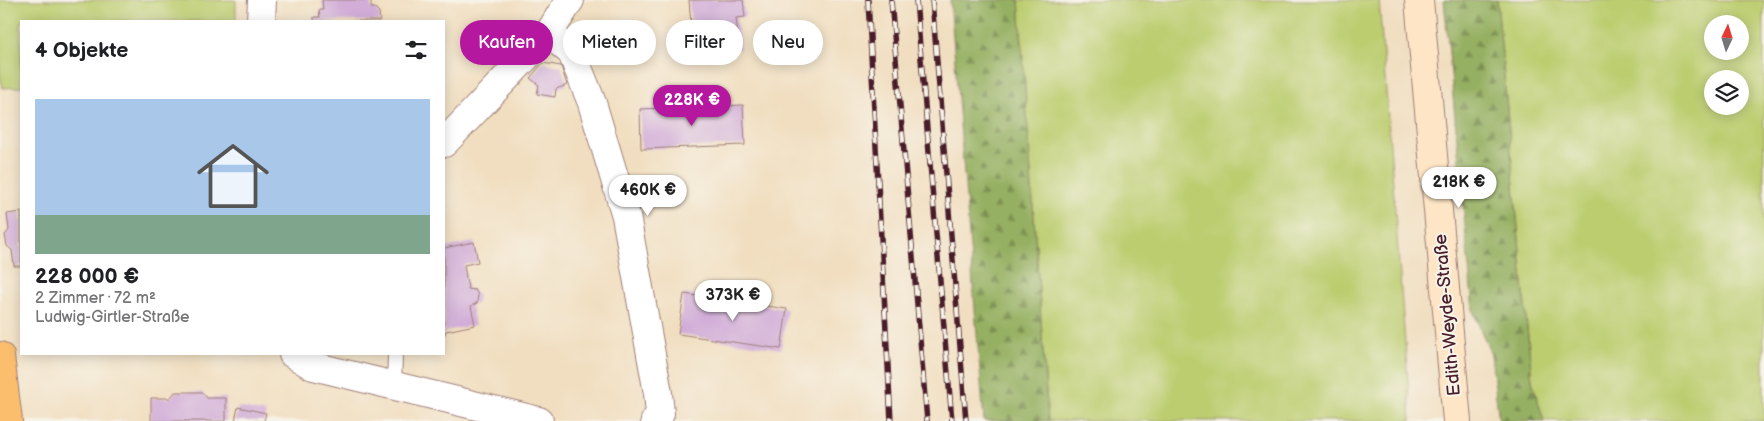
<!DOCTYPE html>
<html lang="de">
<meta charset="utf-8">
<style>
body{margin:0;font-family:"Balsamiq Sans",sans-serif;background:#f2f2f2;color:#202124;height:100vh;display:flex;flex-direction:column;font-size:19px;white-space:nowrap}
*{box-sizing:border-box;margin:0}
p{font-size:16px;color:#757577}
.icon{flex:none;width:28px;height:28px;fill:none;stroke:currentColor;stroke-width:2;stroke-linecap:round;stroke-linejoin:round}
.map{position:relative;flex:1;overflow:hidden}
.side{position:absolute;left:20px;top:20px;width:425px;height:335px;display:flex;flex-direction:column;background:#fff;border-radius:0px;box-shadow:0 2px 12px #0003}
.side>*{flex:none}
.top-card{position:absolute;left:460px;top:20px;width:475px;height:45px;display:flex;gap:10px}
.needle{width:32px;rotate:4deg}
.controls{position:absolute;left:1704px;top:15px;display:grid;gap:10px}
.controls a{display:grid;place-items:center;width:45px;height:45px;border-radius:50%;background:#fff;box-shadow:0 2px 12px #0003;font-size:25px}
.price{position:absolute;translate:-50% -42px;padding:0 11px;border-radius:18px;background:#fff;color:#222;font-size:16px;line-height:32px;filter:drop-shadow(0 1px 2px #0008)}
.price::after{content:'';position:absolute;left:50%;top:30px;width:15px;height:11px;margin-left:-8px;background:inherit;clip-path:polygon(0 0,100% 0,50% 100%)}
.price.active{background:#b5179e;color:#fff}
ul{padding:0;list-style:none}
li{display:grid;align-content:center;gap:10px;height:265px;padding:0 15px}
li span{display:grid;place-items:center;height:155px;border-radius:0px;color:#555}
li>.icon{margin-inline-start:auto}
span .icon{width:90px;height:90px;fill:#fffc;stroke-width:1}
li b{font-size:21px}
h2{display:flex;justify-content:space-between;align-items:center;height:60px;padding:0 15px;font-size:21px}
.tag{padding:0 18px;border-radius:22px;background:#fff;box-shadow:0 2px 12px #0003;font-size:18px;line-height:45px}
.tag.active{background:#b5179e;color:#fff}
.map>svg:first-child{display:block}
.green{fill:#bccd6f;stroke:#83764d;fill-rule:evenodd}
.forest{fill:url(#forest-firs);stroke:#706846}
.building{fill:#d1add8}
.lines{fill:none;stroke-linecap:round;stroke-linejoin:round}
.lane-casing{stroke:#9e7e76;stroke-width:16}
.street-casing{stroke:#9e7e76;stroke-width:30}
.secondary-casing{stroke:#9e7e76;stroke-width:30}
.primary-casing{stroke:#9e7e76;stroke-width:30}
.lane{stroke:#fff;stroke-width:14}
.street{stroke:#fff;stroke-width:28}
.secondary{stroke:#fde5c5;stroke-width:28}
.primary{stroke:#fabe6d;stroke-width:28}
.rail-casing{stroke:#4a1f2b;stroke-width:5.5}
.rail{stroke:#f7f3e8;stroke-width:4;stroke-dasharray:11;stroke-linecap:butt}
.labels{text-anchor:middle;stroke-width:4;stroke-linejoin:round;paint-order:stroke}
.street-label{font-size:18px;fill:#4a1f2b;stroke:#f7f3e8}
</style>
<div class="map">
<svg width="1764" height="421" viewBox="0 0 1764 421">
<defs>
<pattern id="forest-firs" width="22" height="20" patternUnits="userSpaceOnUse" patternTransform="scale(1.25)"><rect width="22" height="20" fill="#95b062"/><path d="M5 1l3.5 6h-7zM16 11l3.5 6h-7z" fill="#7c8f51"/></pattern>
</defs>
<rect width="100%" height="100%" fill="#f7f3e8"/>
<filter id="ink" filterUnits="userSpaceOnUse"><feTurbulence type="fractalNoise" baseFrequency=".02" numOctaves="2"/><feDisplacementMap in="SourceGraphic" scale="10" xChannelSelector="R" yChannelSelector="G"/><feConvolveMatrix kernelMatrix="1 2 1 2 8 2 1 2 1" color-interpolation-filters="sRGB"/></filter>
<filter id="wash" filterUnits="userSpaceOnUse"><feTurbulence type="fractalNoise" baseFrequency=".0096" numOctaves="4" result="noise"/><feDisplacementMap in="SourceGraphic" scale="20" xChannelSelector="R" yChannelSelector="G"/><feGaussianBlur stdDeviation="1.12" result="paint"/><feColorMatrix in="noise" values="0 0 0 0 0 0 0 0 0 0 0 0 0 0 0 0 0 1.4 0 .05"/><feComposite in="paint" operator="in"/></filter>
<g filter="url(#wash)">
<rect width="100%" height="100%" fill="#f1dec0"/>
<path class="green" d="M0,0H236V21H21V87L2,88L0,70Z
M1019,0H1379L1411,421H1048Z
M1497,0H1764V421H1544L1532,381ZM1712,24H1740V51H1712ZM1712,79H1740V106H1712Z"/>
<path class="forest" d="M950,0H1019L1048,421H984Z
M1444,0H1497L1532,381L1544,421H1499L1491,355L1473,311Z"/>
<g id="blocks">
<path class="building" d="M322,0H371V8H375L379,12L380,21H314V17H320L319,10H323Z
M689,0H743L745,17L736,18L740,49L695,54L693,40L686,37L685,30L691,25Z
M543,63L561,66L567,85L556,89L555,97L537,94L539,85L530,78Z
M743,105L745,145L641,149L640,109Z
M21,212V266H14L12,250L7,246L5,235L9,230L7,214Z
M474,242L478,262L464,265L468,289L475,290L478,295L477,303L471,306L475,325L446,331L444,336V248Z
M684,294L787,309L781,349L678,334Z
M175,392H202L207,398H226V421H151V398H170Z
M238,407L266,413L264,421H235Z"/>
</g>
</g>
<g filter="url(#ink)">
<use href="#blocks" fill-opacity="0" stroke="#9e7e76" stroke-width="1"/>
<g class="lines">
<g class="lane-casing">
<path id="lane" d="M394,387L395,354"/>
</g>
<g class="street-casing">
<path id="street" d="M261,21L262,0
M549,33L572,53L592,103L626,216L658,393L660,414L655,421
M444,143L549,33L570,0
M293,354L313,366L539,421"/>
</g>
<g class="secondary-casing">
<path id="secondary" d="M1419,0L1457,421"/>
</g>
<g class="primary-casing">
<path id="primary" d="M0,356L8,421"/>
</g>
<use href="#lane" class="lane"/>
<use href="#street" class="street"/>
<use href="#secondary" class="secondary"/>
<use href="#primary" class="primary"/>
<g class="rail-casing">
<path id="rail" d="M868,0L891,421
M891,0L927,421
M916,0L952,421
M932,0L966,421"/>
</g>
<use href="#rail" class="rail"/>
</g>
</g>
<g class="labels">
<g class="street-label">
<text transform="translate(1447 315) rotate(-95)" y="6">Edith-Weyde-Straße</text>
</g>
</g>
</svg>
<div class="controls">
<a><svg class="needle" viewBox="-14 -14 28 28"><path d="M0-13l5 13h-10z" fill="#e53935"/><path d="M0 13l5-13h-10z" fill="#757577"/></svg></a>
<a><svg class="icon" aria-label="layers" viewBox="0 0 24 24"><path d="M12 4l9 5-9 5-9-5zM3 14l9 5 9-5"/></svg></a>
</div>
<b class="price active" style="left:692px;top:127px">228K €</b>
<b class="price" style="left:1459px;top:209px">218K €</b>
<b class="price" style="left:648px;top:217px">460K €</b>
<b class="price" style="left:733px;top:322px">373K €</b>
<div class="top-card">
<a class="tag active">Kaufen</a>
<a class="tag">Mieten</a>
<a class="tag">Filter</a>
<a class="tag">Neu</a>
</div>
<section class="side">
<h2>4 Objekte<svg class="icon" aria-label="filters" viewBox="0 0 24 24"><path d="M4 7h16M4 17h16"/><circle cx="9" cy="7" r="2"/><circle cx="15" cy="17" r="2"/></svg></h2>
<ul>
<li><span style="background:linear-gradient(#a9c7e8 75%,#7fa58c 0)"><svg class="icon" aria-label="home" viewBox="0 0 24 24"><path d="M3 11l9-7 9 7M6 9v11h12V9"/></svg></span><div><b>228 000 €</b><p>2 Zimmer · 72 m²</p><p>Ludwig-Girtler-Straße</p></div></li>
</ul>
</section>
</div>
